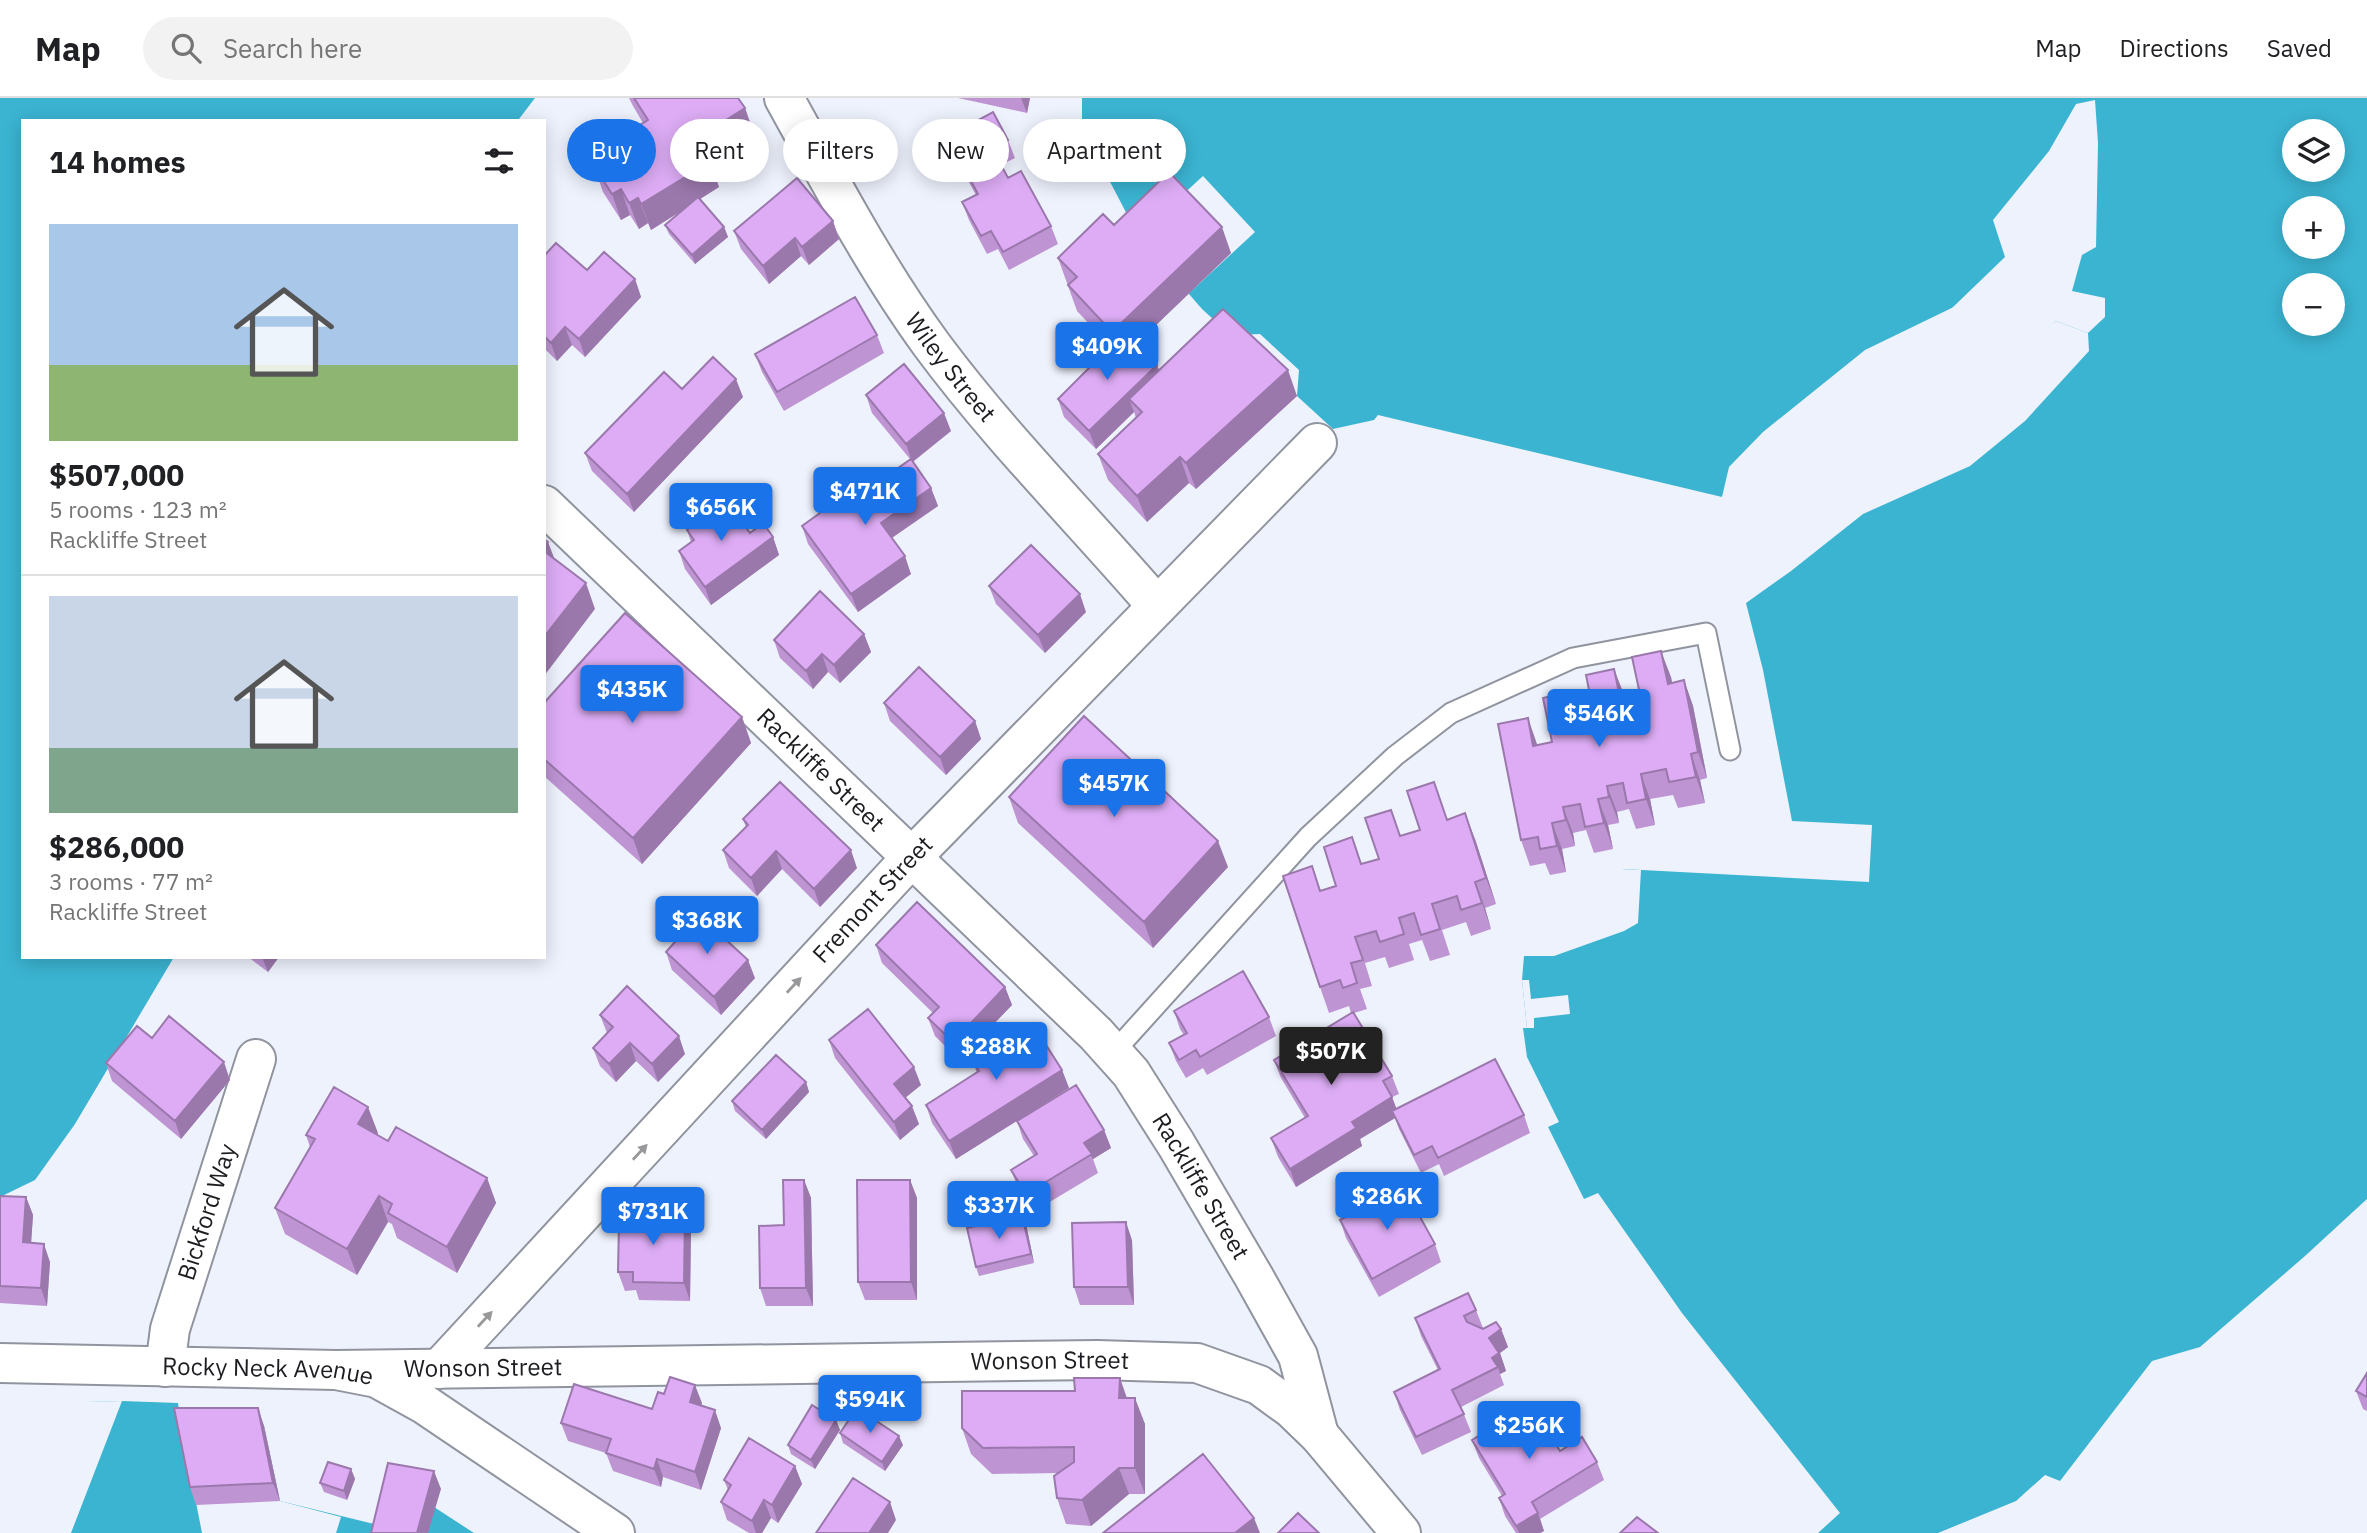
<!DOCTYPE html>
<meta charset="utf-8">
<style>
body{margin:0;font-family:"IBM Plex Sans",sans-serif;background:#f2f2f2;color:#202124;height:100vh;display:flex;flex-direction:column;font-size:26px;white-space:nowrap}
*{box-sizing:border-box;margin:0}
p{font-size:23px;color:#757577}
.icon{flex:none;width:38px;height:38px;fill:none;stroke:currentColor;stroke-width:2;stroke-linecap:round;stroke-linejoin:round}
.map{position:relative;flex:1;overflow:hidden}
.details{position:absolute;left:21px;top:21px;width:525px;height:840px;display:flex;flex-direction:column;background:#fff;border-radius:0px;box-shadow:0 4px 18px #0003}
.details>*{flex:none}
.banner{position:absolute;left:567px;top:21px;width:665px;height:63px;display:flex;gap:14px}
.buttons{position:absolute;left:2282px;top:21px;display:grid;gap:14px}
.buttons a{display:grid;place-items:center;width:63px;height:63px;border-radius:50%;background:#fff;box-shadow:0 4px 18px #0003;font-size:35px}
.price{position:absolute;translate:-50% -60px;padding:0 16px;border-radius:7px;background:#1a73e8;color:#fff;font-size:23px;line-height:46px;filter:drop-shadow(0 2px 4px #0008)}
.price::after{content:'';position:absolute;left:50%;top:42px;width:21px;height:16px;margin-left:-10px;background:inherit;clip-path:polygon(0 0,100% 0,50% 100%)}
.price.current{background:#222;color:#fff}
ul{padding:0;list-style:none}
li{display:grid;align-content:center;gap:14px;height:371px;padding:0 28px}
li+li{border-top:2px solid #e0e0e0}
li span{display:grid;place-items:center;height:217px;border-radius:0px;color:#555}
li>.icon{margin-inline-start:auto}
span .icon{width:126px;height:126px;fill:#fffc;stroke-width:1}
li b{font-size:30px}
h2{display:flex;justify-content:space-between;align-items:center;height:84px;padding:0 28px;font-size:30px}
.pill{padding:0 24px;border-radius:32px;background:#fff;box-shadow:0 4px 18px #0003;font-size:24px;line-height:63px}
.pill.current{background:#1a73e8;color:#fff}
header{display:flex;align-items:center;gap:42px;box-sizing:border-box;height:98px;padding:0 35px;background:#fff;border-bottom:2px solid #e0e0e0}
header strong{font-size:33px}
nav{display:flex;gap:38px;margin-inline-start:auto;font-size:24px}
.search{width:490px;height:63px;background:#f2f2f2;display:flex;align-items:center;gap:18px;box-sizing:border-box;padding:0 24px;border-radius:38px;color:#757577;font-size:26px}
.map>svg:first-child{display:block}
.water{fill:#3bb4d2;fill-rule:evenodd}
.pier{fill:#eef2fd}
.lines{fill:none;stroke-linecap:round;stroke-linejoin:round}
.lane-casing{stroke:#90949e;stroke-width:23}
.street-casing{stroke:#90949e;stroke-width:42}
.lane{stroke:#fff;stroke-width:19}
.street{stroke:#fff;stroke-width:38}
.wall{fill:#be94d3}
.shaded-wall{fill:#9b78ac}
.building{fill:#ddacf5;stroke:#9b78ac;stroke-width:2}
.oneway{fill:#99999b}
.labels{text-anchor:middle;stroke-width:5;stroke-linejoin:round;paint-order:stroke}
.street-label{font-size:24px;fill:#1c1d21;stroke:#fff}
</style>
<header>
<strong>Map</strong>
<div class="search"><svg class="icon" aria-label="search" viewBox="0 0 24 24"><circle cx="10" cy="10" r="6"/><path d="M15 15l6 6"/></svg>Search here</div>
<nav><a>Map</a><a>Directions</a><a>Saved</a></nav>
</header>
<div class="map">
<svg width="2367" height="1435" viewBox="0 0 2367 1435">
<rect width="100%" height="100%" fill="#eef2fd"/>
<path class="water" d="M0,0H535L519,21L521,23H23V859H174L75,1026L35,1082L0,1099Z
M1082,0H2367V1101L2305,1158L2200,1249L2152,1263L2060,1383L2045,1377L2016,1403L1938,1435H1818L1840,1415L1682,1215L1598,1095L1584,1101L1548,1029L1559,1024L1527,959L1523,930H1527L1522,882L1524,858L1624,812L1623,771L1869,784L1872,727L1792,723L1763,572L1746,505L1802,440L1898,378L1994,298L2043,235L2056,223L2088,235L2105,219V200L2072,193L2082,157L2096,149L2098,45L2095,2L2076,6L2049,53L1993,122L2005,159L1951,211L1883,260L1746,364L1722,399L1378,317L1374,322L1333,331L1202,211L1156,158L1131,124L1082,30ZM2294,33H2333V72H2294ZM2294,110H2333V149H2294ZM2294,187H2333V226H2294Z
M122,1303L178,1305L181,1327L264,1328L280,1403L374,1426L394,1383L474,1435H15L87,1304Z"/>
<path class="pier" d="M1203,78L1255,134L1186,198L1179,100Z
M1962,205L1749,367L1725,401L1722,399L1729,369L1763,334L1865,252Z
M2056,223L2088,235L2089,253L2025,323L1970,368L1863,416L1791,473L1746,505L1745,500L1800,438L1895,375L1991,296L2008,274L2011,275L2043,234Z
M1260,236L1299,272L1297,298L1232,237Z
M1619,771L1641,772L1638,825L1624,833L1554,858H1524L1523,855L1620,810Z
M1522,882H1529L1531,901L1568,897L1570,916L1534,920V930H1527Z
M122,1303L71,1435H12L83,1304Z
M181,1328H264L280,1403L341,1419L336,1435H202Z"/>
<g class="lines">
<g class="lane-casing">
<path id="lane" d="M1113,955L1308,739L1395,658L1451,615L1573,560L1706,535L1730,652"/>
</g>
<g class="street-casing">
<g id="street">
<path id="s1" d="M784,0C830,83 875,169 931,246C999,338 1083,422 1157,508"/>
<path id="s2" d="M544,407L1096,936L1131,975L1176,1046L1254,1179L1298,1258L1319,1337"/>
<path id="s3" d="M0,1265L336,1272L377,1280L424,1306L615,1435"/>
<path id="s4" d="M165,1269L170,1231L256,961"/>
<path id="s5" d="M439,1271L911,760L1317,345"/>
<path id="s6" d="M336,1272L1097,1262L1197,1265L1259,1287L1292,1311L1319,1337L1401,1435"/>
</g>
</g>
<use href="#lane" class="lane"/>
<use href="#street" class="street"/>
</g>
<path class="wall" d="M629,0H738L745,10L754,36L710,64L719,89L700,101L724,129L728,139L695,166L669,136L665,127L683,112L651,132L648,125L639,131L630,117L621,122L603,94L594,68L608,59L605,48L643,25L633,8Z
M958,0H1030L1027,15Z
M947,39L1008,42L1015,60L1001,67L1008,80L1051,128L1058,146L1009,172L998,151L987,156L969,122L962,104L976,97L954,57Z
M833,123L839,141L809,167L801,158L769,186L741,151L734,133Z
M1114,127L1231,155L1136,246L1157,267L1159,272L1297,298L1196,391L1189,385L1147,424L1108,382L1098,356L1136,320L1134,314L1096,351L1064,319L1058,301L1111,249L1077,213L1058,160Z
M544,158L587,172L635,181L641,199L585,259L572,247L557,263L544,250Z
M877,237L884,255L784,313L762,274L755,256Z
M682,291L743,299L634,414L592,373L585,355Z
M866,297L951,333L913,364L931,390L938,408L892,440L911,476L858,514L808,446L802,428L857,399L910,361L872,315Z
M687,432L750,435L773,439L779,457L711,507L685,471L679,453L691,444Z
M989,488L1086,514L1045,555L996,506Z
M864,536L871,554L840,585L828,574L813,591L780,560L774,542Z
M1614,571L1624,597L1625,604L1641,601L1671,579L1672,585L1684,582L1693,608L1707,680L1700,682L1705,705L1678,710L1673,697L1650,701L1655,727L1636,731L1629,711L1617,714L1619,725L1608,727L1613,751L1594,755L1586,732L1573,735L1575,748L1562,751L1566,774L1550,777L1545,765L1530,768L1521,742L1537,647L1552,644L1570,594L1581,624L1595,622Z
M544,605L742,619L751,645L642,766L544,678Z
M884,605L975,623L981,641L946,677L890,623Z
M1009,699L1228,769L1153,850L1018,725Z
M743,721L857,770L820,809L782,771L757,798L729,770L723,752L746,729Z
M1448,722L1475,741L1496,806L1485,810L1491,831L1471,838L1466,824L1442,832L1450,857L1430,863L1422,842L1409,846L1414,862L1389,870L1385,859L1365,865L1372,888L1360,891L1367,911L1354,915L1392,978L1399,996L1392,999L1396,1011L1524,1017L1530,1035L1444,1078L1439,1066L1421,1075L1399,1031L1395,1020L1360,1041L1362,1048L1296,1089L1278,1059L1271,1040L1305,1020L1281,980L1274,962L1351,915L1349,908L1329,915L1320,889L1321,793L1336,788L1361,766L1379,761L1401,738Z
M876,847L1005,889L1012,907L959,962L935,938L928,920L933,915L882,865Z
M666,854L755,880L721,917L672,872Z
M248,859H279L268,874Z
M1174,913L1269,919L1276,938L1207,977L1203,970L1186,980L1176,963L1169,945L1184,937L1180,931Z
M600,917L685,956L658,984L636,963L616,984L600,968L593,950L607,935Z
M152,940L230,982L181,1041L112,983L106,965Z
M829,942L921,987L905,1000L919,1026L900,1042L835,960Z
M972,962L1062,972L1069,990L1027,1017L1104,1032L1111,1050L1093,1061L1098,1075L1033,1114L1018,1090L1011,1072L1034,1058L1023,1041L1017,1023L956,1061L932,1025L926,1007L977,975Z
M806,984L809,994L766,1041L735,1013L732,1003Z
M378,1035L376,1037L388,1043L487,1080L496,1105L457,1175L397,1140L392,1126L388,1124L357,1177L285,1136L275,1110L310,1049L306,1037Z
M804,1082L811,1100L813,1208H766L760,1190L784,1127Z
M910,1082L917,1100V1202H865L858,1184Z
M0,1098L26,1099L33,1117L31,1144L50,1164L47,1208L0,1205Z
M685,1114L691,1132L690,1203L639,1202L636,1192L625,1193L618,1174Z
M1022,1117L1026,1126L1034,1165L979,1178L976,1169Z
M1340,1122L1435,1146L1441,1164L1379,1199L1346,1140Z
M1132,1142L1134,1207H1080L1074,1189Z
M1476,1212L1483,1230H1482L1501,1231L1508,1249L1500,1255L1506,1273L1500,1276L1504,1287L1461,1309L1471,1334L1422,1357L1400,1312L1394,1294L1438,1272L1421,1238L1415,1220Z
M2367,1275V1313L2363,1311L2356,1293Z
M664,1296L702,1305L701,1307L721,1330L701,1392L663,1379L661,1389L613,1373L606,1355L568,1343L561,1325L652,1311Z
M1127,1300L1145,1326V1396H1129L1091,1428L1066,1426L1057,1400L1058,1375L992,1376L971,1356L962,1330Z
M258,1310L264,1328L280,1403L196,1407L190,1389Z
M836,1322L840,1332L815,1371L791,1356L788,1347Z
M840,1335L903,1347L885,1373L843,1345Z
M1472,1342L1560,1353L1597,1364L1604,1382L1540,1421L1544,1433L1540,1435H1516L1505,1418L1499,1400L1502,1398L1479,1360Z
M795,1368L802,1386L778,1425L771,1420L762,1435H749L727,1422L721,1404L728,1392L724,1382Z
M351,1371L355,1381L347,1402L324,1394L320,1385Z"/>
<path class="shaded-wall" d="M1021,0H1030L1027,15Z
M745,10L754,36L710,64L719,89L651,132L641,106L696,41Z
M621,91L630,117L621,122L612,96Z
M638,100L648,125L639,131L629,105Z
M833,123L839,141L809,167L802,149Z
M724,129L728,139L695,166L692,157Z
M1222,129L1231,155L1122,260L1112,234Z
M795,140L801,158L769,186L763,168Z
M635,181L641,199L585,259L579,241Z
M565,229L572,247L557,263L551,245Z
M1157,267L1164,285L1129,301L1134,314L1096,351L1089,333Z
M1288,272L1297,298L1196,391L1186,365Z
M736,281L743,299L634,414L627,396Z
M944,315L951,333L912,364L906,346Z
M1180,359L1189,385L1147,424L1137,398Z
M931,390L938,408L887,443L881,425Z
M773,439L779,457L711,507L705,489Z
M548,444L558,470L544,457V450Z
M905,458L911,476L858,514L851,496Z
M586,485L595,511L544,578V539Z
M1080,496L1086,514L1045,555L1038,537Z
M864,536L871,554L840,585L834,567Z
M1661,553L1671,579L1677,612L1668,586Z
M822,556L828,574L813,591L806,573Z
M1614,571L1624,597L1630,630L1621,604Z
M1684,582L1693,608L1707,680L1698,654Z
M1570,594L1580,620L1586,651L1576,625Z
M742,619L751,645L642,766L633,740Z
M1528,620L1537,646L1543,674L1533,648Z
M975,623L981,641L946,677L940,659Z
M1691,656L1700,682L1705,705L1696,679Z
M1641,676L1650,701L1655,727L1646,701Z
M1607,688L1617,714L1619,725L1609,699Z
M1598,701L1608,727L1613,751L1604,725Z
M1563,709L1573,735L1575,748L1566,722Z
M1465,715L1475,741L1496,806L1486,780Z
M1552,725L1562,751L1566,774L1557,748Z
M1218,743L1228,769L1153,850L1144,824Z
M851,752L857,770L820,809L814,791Z
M776,753L782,771L757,798L751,780Z
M1475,784L1485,810L1491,831L1482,805Z
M262,859H279L268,874Z
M748,862L755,880L721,917L714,899Z
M1005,889L1012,907L959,962L953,944Z
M679,938L685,956L658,984L652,966Z
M630,945L636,963L616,984L609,966Z
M224,964L230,982L181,1041L175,1023Z
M914,969L921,987L900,1004L894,986Z
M1062,972L1069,990L956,1061L949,1043Z
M806,984L809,994L766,1041L762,1032Z
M1392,999L1399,1017L1392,1013L1395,1020L1360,1041L1362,1048L1296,1089L1290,1071L1352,1024Z
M912,1008L919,1026L900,1042L894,1024Z
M368,1009L378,1035L368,1052L358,1026Z
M1104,1032L1111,1050L1093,1061L1084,1045Z
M487,1080L496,1105L457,1175L447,1149Z
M804,1082L811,1100L813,1208L806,1190Z
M910,1082L917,1100V1202L911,1184Z
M379,1098L388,1124L357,1177L347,1151Z
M26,1099L33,1117L30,1162L23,1144Z
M685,1114L691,1132L690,1203L684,1185Z
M1022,1117L1026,1126L1034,1165L1031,1156Z
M1126,1124L1132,1142L1134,1207L1128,1189Z
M44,1146L50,1164L47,1208L41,1190Z
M1501,1231L1508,1249L1500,1255L1506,1273L1500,1276L1498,1269L1492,1260L1489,1240Z
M1120,1280L1129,1306L1119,1300Z
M695,1287L702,1305L696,1322L690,1304Z
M1135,1300L1145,1326V1396L1135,1370Z
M258,1310L264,1328L280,1403L273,1385Z
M715,1312L721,1330L701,1392L695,1374Z
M836,1322L840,1332L815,1371L811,1362Z
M899,1338L903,1347L885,1373L882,1364Z
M657,1361L663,1379L661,1389L654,1371Z
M795,1368L802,1386L778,1425L772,1407Z
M1119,1370L1129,1396L1091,1428L1082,1402Z
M351,1371L355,1381L347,1402L344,1393Z
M434,1373L441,1391L428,1435H417Z
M764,1402L771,1420L762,1435H756L752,1423Z
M890,1404L896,1422L888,1435H869Z
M1538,1415L1544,1433L1540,1435H1519L1516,1428Z
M1254,1420L1260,1435H1235Z"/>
<path class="building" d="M634,0H738L745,10L696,41L710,64L641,106L638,100L629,105L621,91L612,96L594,68L610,58L605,48L648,22Z
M993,14L1008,42L992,50L1008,80L1021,73L1051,128L1003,154L991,133L981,138L962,104L978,96L947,39Z
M1169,74L1222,129L1112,234L1068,187L1077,179L1058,160L1103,116L1114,127Z
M797,80L833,123L802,149L795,140L763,168L734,133Z
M698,99L724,129L692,157L665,127Z
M556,145L587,172L604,154L635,181L579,241L565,229L551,245L544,238V158Z
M855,199L877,237L777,294L755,256Z
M1223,211L1288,272L1186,365L1180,359L1137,398L1098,356L1142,314L1129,301Z
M1125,234L1157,267L1089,333L1058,301Z
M713,259L736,281L627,396L585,355L664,274L682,291Z
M904,266L944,315L906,346L866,297Z
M911,361L931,390L881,425L905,458L851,496L802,428L852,392L857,399Z
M726,402L750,435L763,425L773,439L705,489L679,453L694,442L687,432Z
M544,441L548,444L544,450Z
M1031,447L1080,496L1038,537L989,488Z
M544,453L586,485L544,539Z
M820,493L864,536L834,567L822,556L806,573L774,542Z
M625,515L742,619L633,740L544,661V605Z
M1661,553L1668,586L1684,582L1698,654L1691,656L1696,679L1669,684L1666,671L1641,676L1646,701L1627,705L1623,685L1607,688L1609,699L1598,701L1604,725L1585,729L1580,706L1563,709L1566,722L1552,725L1557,748L1540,751L1538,739L1521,742L1498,626L1528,620L1533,648L1552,644L1543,600L1570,594L1576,625L1595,622L1586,577L1614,571L1621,604L1641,601L1632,559Z
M919,569L975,623L940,659L884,605Z
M1084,618L1218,743L1144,824L1009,699Z
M780,684L851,752L814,791L776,753L751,780L723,752L748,727L743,721Z
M1434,684L1447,722L1465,715L1486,780L1475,784L1482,805L1461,812L1457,798L1432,806L1440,831L1421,837L1414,815L1399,820L1404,836L1380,844L1376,833L1355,839L1363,862L1351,865L1357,885L1343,890L1340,882L1320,889L1283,778L1312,768L1320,793L1336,788L1324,749L1352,739L1361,766L1379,761L1365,720L1391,712L1400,738L1420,732L1407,693Z
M917,804L1005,889L953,944L928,920L939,909L876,847Z
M699,817L748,862L714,899L666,854Z
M1243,873L1269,919L1200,959L1196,952L1179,962L1169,945L1187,935L1174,913Z
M627,888L679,938L652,966L630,945L609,966L593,950L613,929L600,917Z
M868,911L914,969L894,986L912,1008L894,1024L829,942Z
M1353,914L1392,978L1383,983L1392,999L1352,1024L1356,1030L1290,1071L1271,1040L1308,1018L1274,962Z
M169,918L224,964L175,1023L106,965L137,928L152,940Z
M1032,925L1062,972L949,1043L926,1007L979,973L972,962Z
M776,957L806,984L762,1032L732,1003Z
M1495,961L1524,1017L1438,1060L1432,1048L1414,1057L1392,1013Z
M1076,987L1104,1032L1084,1045L1092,1056L1026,1096L1011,1072L1037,1056L1017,1023Z
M334,989L368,1009L358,1026L388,1043L396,1029L487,1080L447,1149L388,1115L392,1106L379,1098L347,1151L275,1110L315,1041L306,1037Z
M783,1082H804L806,1190H760L759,1128L784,1127Z
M857,1082H910L911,1184H858Z
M1403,1088L1435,1146L1372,1181L1340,1122Z
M0,1098L26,1099L23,1144L44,1146L41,1190L0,1188Z
M634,1114H685L684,1185L633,1184V1174H618L619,1124H634Z
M1022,1117L1031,1156L976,1169L967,1130Z
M1126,1124L1128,1189H1074L1072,1125Z
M1468,1195L1476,1212L1464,1218L1467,1224L1483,1231L1496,1224L1501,1231L1489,1240L1499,1255L1492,1260L1498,1269L1452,1292L1464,1316L1416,1339L1394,1294L1440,1271L1415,1220Z
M2367,1275V1299L2356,1293Z
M670,1279L695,1287L690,1304L715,1312L695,1374L657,1361L654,1371L606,1355L611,1341L561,1325L574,1286L652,1311L658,1294L664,1296Z
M1074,1280H1120L1119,1300H1135V1370H1119L1082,1402L1057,1400L1054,1378L1074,1364V1349L983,1350L962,1330V1293H1075Z
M1531,1305L1560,1353L1582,1339L1597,1364L1532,1404L1538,1415L1516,1428L1499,1400L1505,1396L1472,1342Z
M812,1307L836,1322L811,1362L788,1347Z
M174,1310H258L273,1385L190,1389Z
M857,1310L899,1338L882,1364L840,1335Z
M749,1340L795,1368L772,1407L764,1402L752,1423L721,1404L731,1387L724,1382Z
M1203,1356L1254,1420L1235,1435H1103Z
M328,1364L351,1371L344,1393L320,1385Z
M388,1365L434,1373L417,1435H371Z
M853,1380L890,1404L869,1435H816Z
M1298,1415L1319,1435H1278Z
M1637,1419L1658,1435H1620Z"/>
<defs><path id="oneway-solid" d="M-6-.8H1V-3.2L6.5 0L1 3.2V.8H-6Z" transform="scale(1.75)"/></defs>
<g class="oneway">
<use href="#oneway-solid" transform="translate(794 887) rotate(-47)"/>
<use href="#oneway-solid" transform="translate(640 1054) rotate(-47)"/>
<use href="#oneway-solid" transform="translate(485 1221) rotate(-47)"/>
</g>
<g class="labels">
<g class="street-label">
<text dy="8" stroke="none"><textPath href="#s1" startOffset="317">Wiley Street</textPath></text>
<text dy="8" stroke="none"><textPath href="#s2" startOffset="383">Rackliffe Street</textPath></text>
<text dy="8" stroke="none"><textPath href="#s5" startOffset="639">Fremont Street</textPath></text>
<text dy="8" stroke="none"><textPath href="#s2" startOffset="950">Rackliffe Street</textPath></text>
<text dy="8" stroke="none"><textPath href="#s4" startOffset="161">Bickford Way</textPath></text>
<text dy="8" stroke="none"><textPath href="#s6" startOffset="714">Wonson Street</textPath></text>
<text dy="8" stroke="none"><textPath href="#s6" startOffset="147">Wonson Street</textPath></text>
<text dy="8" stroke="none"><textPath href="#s3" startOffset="268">Rocky Neck Avenue</textPath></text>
</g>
</g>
</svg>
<div class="buttons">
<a><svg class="icon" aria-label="layers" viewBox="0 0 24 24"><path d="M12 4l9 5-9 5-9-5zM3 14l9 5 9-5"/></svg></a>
<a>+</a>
<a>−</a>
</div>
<b class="price" style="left:1107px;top:284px">$409K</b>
<b class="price" style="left:865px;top:429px">$471K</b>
<b class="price" style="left:721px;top:445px">$656K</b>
<b class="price" style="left:632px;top:627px">$435K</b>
<b class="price" style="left:1599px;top:651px">$546K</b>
<b class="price" style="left:1114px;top:721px">$457K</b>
<b class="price" style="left:707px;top:858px">$368K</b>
<b class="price" style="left:996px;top:984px">$288K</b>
<b class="price current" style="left:1331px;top:989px">$507K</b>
<b class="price" style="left:1387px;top:1134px">$286K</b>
<b class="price" style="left:999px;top:1143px">$337K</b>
<b class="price" style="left:653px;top:1149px">$731K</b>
<b class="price" style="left:870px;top:1337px">$594K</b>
<b class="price" style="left:1529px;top:1363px">$256K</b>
<div class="banner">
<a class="pill current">Buy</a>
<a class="pill">Rent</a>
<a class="pill">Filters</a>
<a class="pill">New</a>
<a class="pill">Apartment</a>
</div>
<section class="details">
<h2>14 homes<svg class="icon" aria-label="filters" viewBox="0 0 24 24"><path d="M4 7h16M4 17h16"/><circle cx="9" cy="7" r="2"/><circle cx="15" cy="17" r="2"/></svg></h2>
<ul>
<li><span style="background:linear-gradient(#a9c7e8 65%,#8fb573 0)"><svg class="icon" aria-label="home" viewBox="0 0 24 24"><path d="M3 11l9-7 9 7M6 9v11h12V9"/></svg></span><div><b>$507,000</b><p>5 rooms · 123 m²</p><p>Rackliffe Street</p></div></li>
<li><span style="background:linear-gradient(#c9d6e8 70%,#7fa58c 0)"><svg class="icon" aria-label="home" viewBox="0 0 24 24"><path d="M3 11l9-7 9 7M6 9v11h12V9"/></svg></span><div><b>$286,000</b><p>3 rooms · 77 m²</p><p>Rackliffe Street</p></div></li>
</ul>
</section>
</div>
